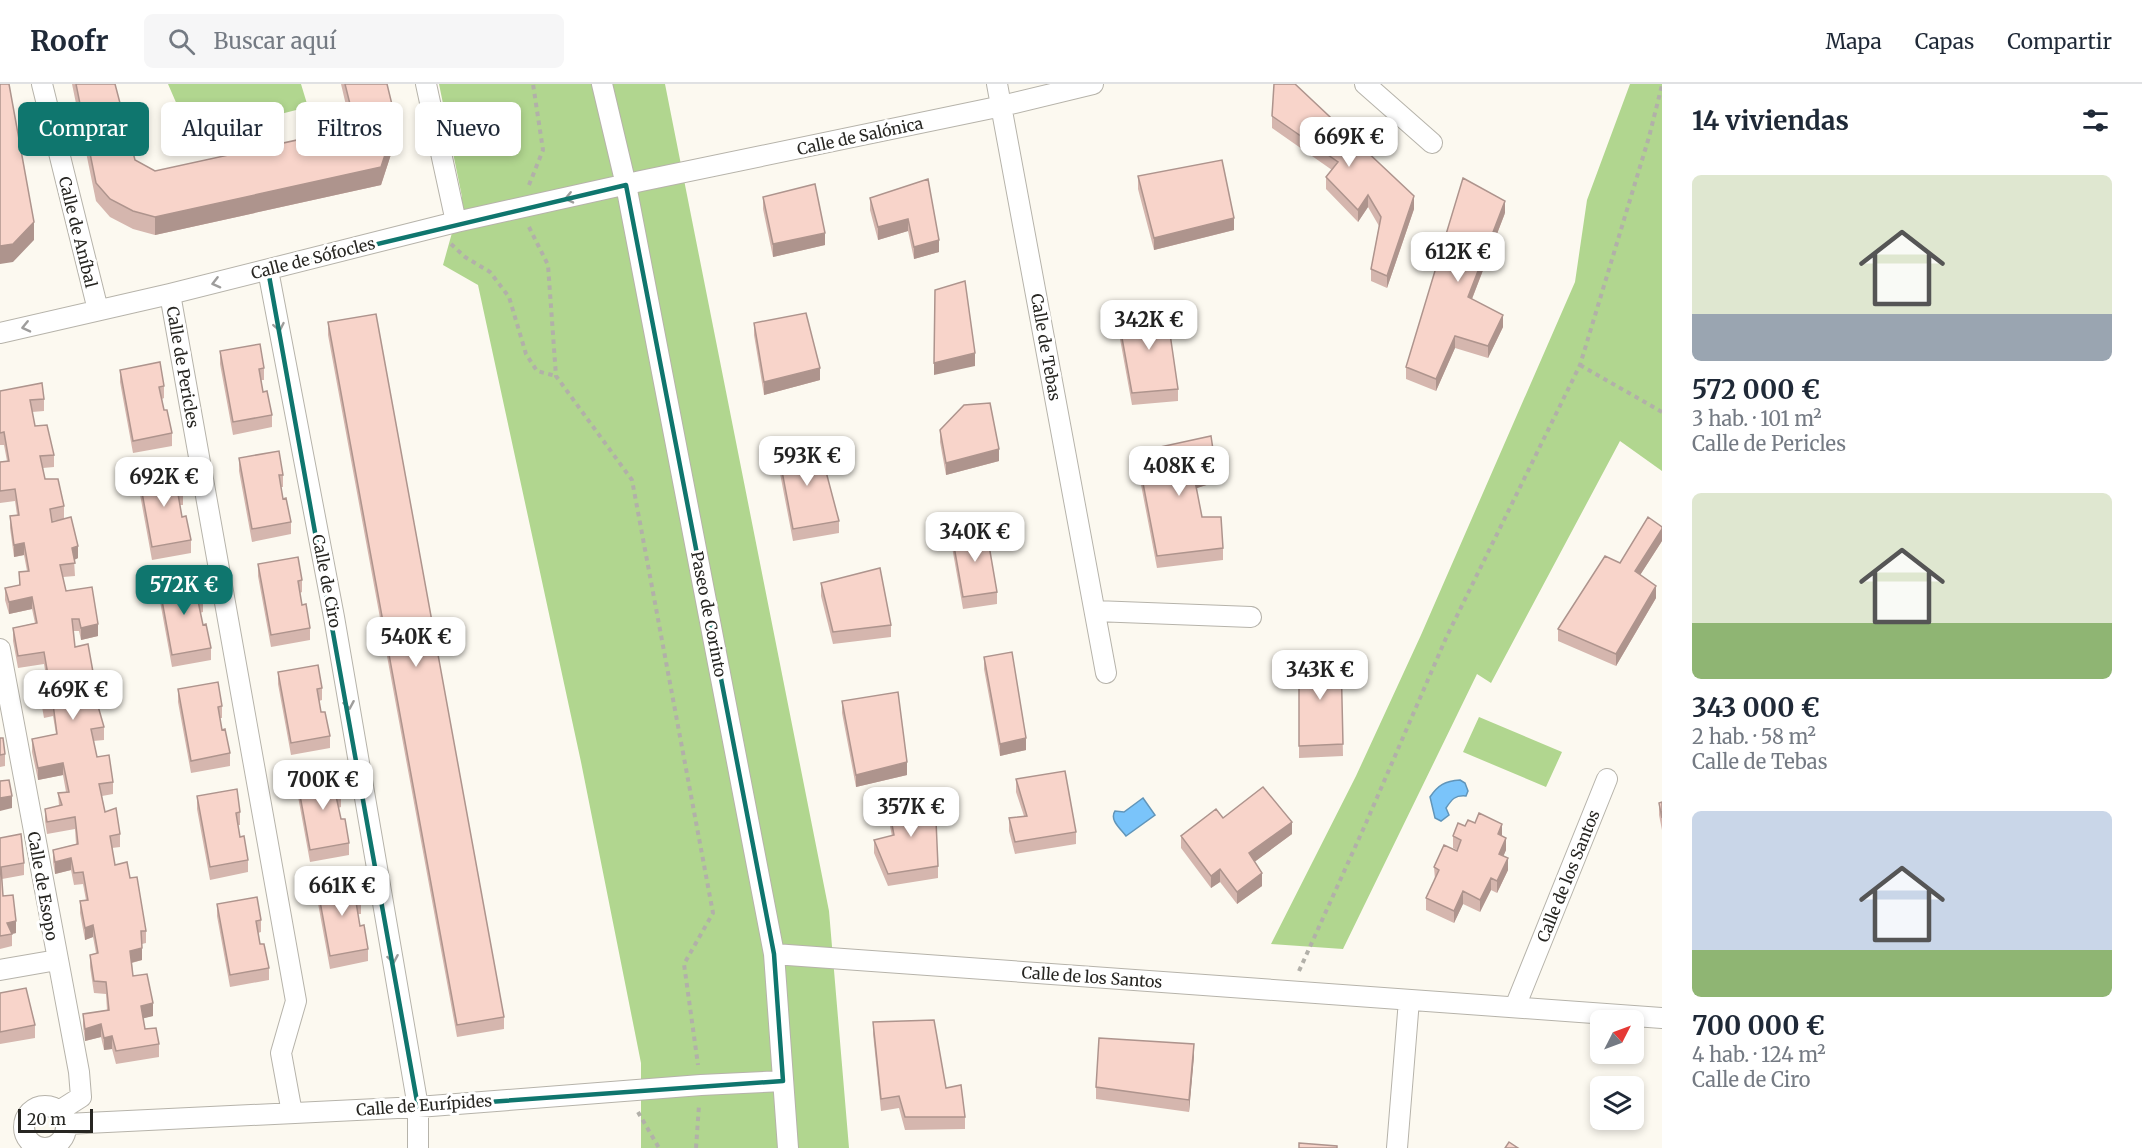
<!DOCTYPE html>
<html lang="es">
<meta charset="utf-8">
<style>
body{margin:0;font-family:Merriweather,serif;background:#f6f6f7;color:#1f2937;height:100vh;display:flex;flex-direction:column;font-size:22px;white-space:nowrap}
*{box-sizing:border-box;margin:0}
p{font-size:20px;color:#747a83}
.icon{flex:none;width:33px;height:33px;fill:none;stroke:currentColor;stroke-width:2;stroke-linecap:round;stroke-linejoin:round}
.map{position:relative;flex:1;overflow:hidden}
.details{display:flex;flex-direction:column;background:#fff;width:480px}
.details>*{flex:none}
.guide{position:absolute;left:18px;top:18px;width:570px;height:54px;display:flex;gap:12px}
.needle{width:39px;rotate:48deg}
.controls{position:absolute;left:1590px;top:926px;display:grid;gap:12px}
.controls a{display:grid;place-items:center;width:54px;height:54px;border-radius:9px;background:#fff;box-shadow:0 3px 9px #0003;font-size:30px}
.scale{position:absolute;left:18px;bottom:15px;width:75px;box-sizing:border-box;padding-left:6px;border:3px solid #272622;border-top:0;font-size:16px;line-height:21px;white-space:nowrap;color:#272622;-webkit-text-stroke:4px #fff;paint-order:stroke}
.price{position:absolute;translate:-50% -51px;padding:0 14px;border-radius:12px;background:#fff;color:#222;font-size:20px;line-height:39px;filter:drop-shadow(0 2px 3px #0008)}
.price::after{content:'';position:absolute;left:50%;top:36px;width:18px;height:14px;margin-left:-9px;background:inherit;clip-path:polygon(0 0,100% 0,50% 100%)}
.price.on{background:#0f766e;color:#fff}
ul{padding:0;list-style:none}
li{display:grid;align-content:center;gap:12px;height:318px;padding:0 30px}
li span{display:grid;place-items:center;height:186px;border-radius:9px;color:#555}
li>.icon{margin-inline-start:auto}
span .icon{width:108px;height:108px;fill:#fffc;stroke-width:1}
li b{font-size:26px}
h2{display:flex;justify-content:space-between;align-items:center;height:72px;padding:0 30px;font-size:26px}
.pill{padding:0 21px;border-radius:9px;background:#fff;box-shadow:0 3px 9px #0003;font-size:21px;line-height:54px}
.pill.on{background:#0f766e;color:#fff}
header{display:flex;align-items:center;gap:36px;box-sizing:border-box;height:84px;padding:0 30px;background:#fff;border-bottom:2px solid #e0e1e3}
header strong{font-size:28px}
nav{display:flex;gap:33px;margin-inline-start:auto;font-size:21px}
.search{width:420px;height:54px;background:#f6f6f7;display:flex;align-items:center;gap:15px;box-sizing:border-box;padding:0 21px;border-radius:9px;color:#747a83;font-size:22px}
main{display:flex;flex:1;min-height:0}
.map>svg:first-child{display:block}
.green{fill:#b1d68f}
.water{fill:#7ac4fa;stroke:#6195b9;stroke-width:1.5}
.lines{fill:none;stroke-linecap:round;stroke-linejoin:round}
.street-casing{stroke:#b6b3aa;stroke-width:22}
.path{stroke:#b2b0a9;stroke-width:4;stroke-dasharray:4.5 4.5;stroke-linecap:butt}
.street{stroke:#fff;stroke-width:20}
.wall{fill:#d5b6ae}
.shaded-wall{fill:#ae948d}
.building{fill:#f8d4ca;stroke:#ae948d;stroke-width:1.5}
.oneway{stroke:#9e9d9c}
.marked{fill:none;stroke:#0f766e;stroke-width:4.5;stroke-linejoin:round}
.labels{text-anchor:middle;stroke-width:6;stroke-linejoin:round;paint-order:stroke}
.street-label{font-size:16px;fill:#272622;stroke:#fff}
</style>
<header>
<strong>Roofr</strong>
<div class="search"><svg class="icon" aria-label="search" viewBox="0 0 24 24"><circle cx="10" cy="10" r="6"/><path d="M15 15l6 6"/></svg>Buscar aquí</div>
<nav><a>Mapa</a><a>Capas</a><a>Compartir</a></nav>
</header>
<main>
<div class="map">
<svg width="1662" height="1064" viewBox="0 0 1662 1064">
<rect width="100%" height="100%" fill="#fcf9f0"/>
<path class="green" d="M168,0H301L308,23L191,53Z
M439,0H665L829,827L849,1064H641V979L581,678L478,201L443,181L462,113Z
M1630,0H1662V387L1620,357L1491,599L1477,590L1343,865L1271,860L1356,692L1421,551L1575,198L1587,116Z
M1479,633L1562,668L1546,703L1463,668Z"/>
<path class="water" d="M1460,696L1465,699L1468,707L1466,712C1455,711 1452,715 1446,724L1449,731L1441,737L1435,734L1430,713C1438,701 1445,697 1460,696Z
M1143,714L1155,731L1126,752C1121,745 1109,736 1115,727L1124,728Z"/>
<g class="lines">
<g class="street-casing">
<path id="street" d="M42,0L98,226
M426,0L456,138
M602,0L626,101L774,870L788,1064
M997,0L1106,589
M1365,0L1432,59
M268,186L334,533L418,1023V1064
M170,210L296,917L281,969L292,1029
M0,249L170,210L456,138L641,97L1002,22L1093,0
M1095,527L1251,533
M0,565L79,988L81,1013L59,1027
M774,870L1662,934
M0,886L57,876
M1515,923L1607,695
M24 1043a21 21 0 1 1 42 0a21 21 0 1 1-42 0Z
M66,1040L418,1023L701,1001L783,997
M1397,1064L1409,916"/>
</g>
<path class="path" d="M529,101L543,66L533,0
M529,143L548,181L556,292L632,396L713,829L684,880L698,981
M451,160L465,173L490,188L509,213L526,270L537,287L556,292
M1580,281L1662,328
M1299,887L1366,739L1446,554L1580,281L1649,53L1662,1
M638,1028L659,1064
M696,1064L699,1021"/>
<use href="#street" class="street"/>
</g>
<path class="wall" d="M72,0H115L135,76L155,87L338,47L348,30L341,0H387L396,55L381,101L155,151L133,145L110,133L96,117Z
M1272,32L1414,125L1387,204L1371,197V185L1379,142L1368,123L1358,138L1326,105V93L1332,86L1272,44Z
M1138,92L1234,146L1154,166L1138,105Z
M928,95L939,168L914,175L908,147L878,156L870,126V114Z
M763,113L825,161L773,173L763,125Z
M1505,129L1472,215L1503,243L1488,274L1455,264L1436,307L1406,295V283Z
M1118,232L1178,305V317L1132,321L1118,244Z
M328,238L504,933V945L457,953L328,251Z
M754,239L820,296L764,311L754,251Z
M220,267L264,284V296H261L263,308L272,331V343L233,351L220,280Z
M120,286L164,302V314L162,315L164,326L172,349V362L133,369L120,298Z
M0,307L44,315V327L32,328L35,342L54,371V383L43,384L45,395L64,422V435L52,437V438L78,474L74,476L75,492L63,493L66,507L98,552L81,556L79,547H73L75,563L93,588V601L82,602L84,616L104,643V656L93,657L97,673L113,698V710L102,712L105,728L120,750V763L112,764L115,781L130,794L146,847V859L142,860V876L132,879L133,892L153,932L143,934L145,945L159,960V973L116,980L112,965L104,966L101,953L85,957L83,942V930L107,926L106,910L94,909L90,883V871L96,869L93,853L85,856L80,829V817L86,816L83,800L74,801L71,786L55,790L53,778V766L76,760L75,745L47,750L45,737V725L59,722L58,709L66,708L63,691L38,696L32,668V655L56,650L53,632L44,634L39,606V594L46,592L44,580L18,584L13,557V544L35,539L32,525L9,530L5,516V504L19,501V488L27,487L24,471L14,473L10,444V432L17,431L15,417L0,419V378L7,377L4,361H0Z
M940,346L999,377L946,391L940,358Z
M778,366L839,437V449L793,457L778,379Z
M1137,368L1216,398L1196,404L1202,433L1223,464V476L1157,484L1137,380Z
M239,374L283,391V403H281L283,415L291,438V450L252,458L239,387Z
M139,392L183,409V421H180L182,433L191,456V469L152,476L139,405Z
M952,451L997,508V520L963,525L952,463Z
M1662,457L1640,491L1656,514L1616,582L1558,557V545L1620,479Z
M258,480L302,496V508L300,509L302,521L310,544V556L271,563L258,492Z
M821,499L891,541V553L833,560L821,512Z
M159,500L203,516V528L200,529L203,541L211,564V576L172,583L159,512Z
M1299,572L1341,573L1343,672L1299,674Z
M984,573L1026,666L1000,672L984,585Z
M278,588L322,604V616L319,617L321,628L330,652V664L291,671L278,600Z
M178,605L222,622V634H220L222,646L230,669V682L191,689L178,618Z
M842,617L907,691L856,703L842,629Z
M0,654L5,670V682L0,683Z
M297,695L341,711V723L338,724L341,735L349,759V771L310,778L297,707Z
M1016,695L1076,748V760L1015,770L1009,747V734L1024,732L1016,708Z
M197,712L240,728V741H238L240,753L248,776V788L210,796L197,725Z
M1662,718V746L1659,731V719Z
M889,725L938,782V794L888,802L874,769V756L892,752L889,737Z
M1223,734L1292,750L1254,778L1262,802L1237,820L1220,798L1211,804L1181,764V752Z
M1465,742L1502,752L1506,766L1503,772L1508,786L1497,809L1491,806L1480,828L1463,820L1454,839L1426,826V814L1435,796L1434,783L1457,767V766L1453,764V752Z
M0,754L24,779V791L2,795L3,812L16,849L12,850V862L0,865Z
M317,801L361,817V830H358L360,842L368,865V877L330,885L317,814Z
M217,820L261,836V848L258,849L260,860L269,884V896L230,903L217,832Z
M0,909L35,941V954L0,960Z
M873,938L946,1004L965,1033V1045L905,1046L899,1024L881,1027L873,950Z
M1194,972L1189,1028L1096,1015V1003Z"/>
<path class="shaded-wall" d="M396,37V55L381,101L155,151V133Z
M1368,111V123L1358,138V126Z
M1414,112V125L1387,204V192Z
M1505,117V129L1468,225V213Z
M1234,134V146L1154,166V154Z
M908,135V147L878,156V143Z
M34,138V156L13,178L0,180V162Z
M825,149V161L773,173V160Z
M939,156V168L914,175V163Z
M1503,231V243L1488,274V262Z
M1455,252V264L1436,307V295Z
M975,269V282L934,291V279Z
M820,284V296L764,311V298Z
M999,365V377L946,391V379Z
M1216,386V398L1194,405V392Z
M1662,445V457L1635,499V487Z
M24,459V471L14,473V461Z
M78,462V474L72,477V464Z
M1656,502V514L1616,582V570Z
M32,513V525L9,530V518Z
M98,540V552L81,556V544Z
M1026,654V666L1000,672V660Z
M907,678V691L856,703V691Z
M63,679V691L38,696V684Z
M12,712V724L0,727V714Z
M1292,738V750L1249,782V769Z
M1502,740V752L1498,750Z
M1506,754V766L1499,783V770Z
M71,774V786L55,790V778Z
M1508,774V786L1497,809V797Z
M1220,785V798L1211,804V792Z
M1262,789V802L1237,820V808Z
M1491,794V806L1480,828V816Z
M1463,807V820L1454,839V827Z
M16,837V849L7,851V839Z
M93,841V853L85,856V844Z
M142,864V876L130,879V867Z
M153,919V932L141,935V922Z
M101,940V953L85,957V945Z
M112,952V965L104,966V954Z
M1194,960V972L1189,1028V1016Z"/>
<path class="building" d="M0,0H9L34,138L13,160L0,162Z
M76,0H115L135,76L155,87L338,47L351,24L345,0H387L396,37L381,83L155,133L133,127L110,115L96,99Z
M1274,0H1295L1414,112L1387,192L1371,185L1381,133L1368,111L1358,126L1326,93L1338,78L1272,32Z
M1222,76L1234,134L1154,154L1138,92Z
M1463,94L1505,117L1468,213L1503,231L1488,262L1455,252L1436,295L1406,283Z
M928,95L939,156L914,163L908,135L878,143L870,114Z
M815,100L825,149L773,160L763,113Z
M965,197L975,269L934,279L935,206Z
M1166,222L1178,305L1132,309L1118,232Z
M806,229L820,284L764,298L754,239Z
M376,230L504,933L457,941L328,238Z
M260,260L264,284L259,285L263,308L267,307L272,331L233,338L220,267Z
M160,278L164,302L159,303L164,326H167L172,349L133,357L120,286Z
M42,299L44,315L30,316L35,342L47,341L54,371L40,372L45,395H58L64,422L50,425L52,438L71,433L78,462L72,464L75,479L60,481L66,507L92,503L98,540L81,544L79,535H72L75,563L88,560L93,588L80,590L84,616L96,615L104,643L91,645L97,673L109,671L113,698L99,700L105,728L116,724L120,750L110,752L115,781L127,778L130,794L137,793L146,847H141L142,864L130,867L133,892L147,890L153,919L141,922L145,945L156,944L159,960L116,967L112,952L104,954L101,940L85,945L83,930L109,926L106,898L94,897L90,871L98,869L93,841L85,844L80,817L88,816L83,788L74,789L71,774L55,778L53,766L78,760L75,733L47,738L45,725L62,721L58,709L69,708L63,679L38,684L32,655L57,650L53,620L44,621L39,594L48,591L44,568L18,572L13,544L37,539L32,513L9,518L5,504L20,501L19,488L29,487L24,459L14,461L10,432L19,431L15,405L0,407V378L9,377L4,348L0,349V307Z
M990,319L999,365L946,379L940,346L964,321Z
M1211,352L1216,386L1194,392L1202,433H1221L1223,464L1157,472L1137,368Z
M819,361L839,437L793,445L778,366Z
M279,367L283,391H279L283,415L286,414L291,438L252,445L239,374Z
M179,385L183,409L178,410L182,433L186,432L191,456L152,463L139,392Z
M1648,433L1662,443V445L1635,487L1656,502L1616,570L1558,545L1605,472L1620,479Z
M986,444L997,508L963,513L952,451Z
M298,473L302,496L298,497L302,521L306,520L310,544L271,551L258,480Z
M880,484L891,541L833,548L821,499Z
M199,493L203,516L198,517L203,541L206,540L211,564L172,571L159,500Z
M1012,568L1026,654L1000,660L984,573Z
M1299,572L1341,573L1343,660L1299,662Z
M318,581L322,604L317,605L321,628H325L330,652L291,659L278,588Z
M218,598L222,622L218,623L222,646L225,645L230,669L191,677L178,605Z
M898,608L907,678L856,691L842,617Z
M0,654H3L5,670L0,671Z
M1065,687L1076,748L1015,758L1009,734L1027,732L1016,695Z
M337,688L341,711L336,712L341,735H345L349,759L310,766L297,695Z
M9,696L12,712L0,714V697Z
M1263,703L1292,738L1249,769L1262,789L1237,808L1220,785L1211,792L1181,752L1216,725L1223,734Z
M237,705L240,728L236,729L240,753L244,752L248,776L210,783L197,712Z
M935,714L938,782L888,790L874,756L894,751L889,725Z
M1662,718V734L1659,719Z
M1479,729L1502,740L1498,750L1506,754L1499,770L1508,774L1497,797L1491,794L1480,816L1463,807L1454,827L1426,814L1439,786L1434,783L1444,761L1457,767L1461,756L1453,752L1458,739L1465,742L1468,736L1475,739Z
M21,750L24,779L1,783L3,812L13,811L16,837L7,839L12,850L0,852V754Z
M357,794L361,817L356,818L360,842L364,841L368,865L330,872L317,801Z
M257,813L261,836L256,837L260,860H264L269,884L230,891L217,820Z
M26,904L35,941L0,948V909Z
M934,936L946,1004L961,1001L965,1033H905L899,1012L881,1015L873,938Z
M1099,954L1194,960L1189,1016L1096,1003Z
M1509,1058L1518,1064H1505Z
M1299,1059L1337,1062V1064H1299Z"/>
<defs><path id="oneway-chevron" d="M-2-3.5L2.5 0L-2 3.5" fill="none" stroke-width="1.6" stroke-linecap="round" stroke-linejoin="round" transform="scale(1.5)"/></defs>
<g class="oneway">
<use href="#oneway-chevron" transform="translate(569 114) rotate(167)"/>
<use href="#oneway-chevron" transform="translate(216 199) rotate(166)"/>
<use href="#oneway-chevron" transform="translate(26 243) rotate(167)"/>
<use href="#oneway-chevron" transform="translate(279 243) rotate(79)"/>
<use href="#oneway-chevron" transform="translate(349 621) rotate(80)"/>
<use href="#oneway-chevron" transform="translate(393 875) rotate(80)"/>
</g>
<path class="marked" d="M626,101L774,870L783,997L418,1023L268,186Z"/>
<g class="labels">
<g class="street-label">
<text transform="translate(860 52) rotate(-12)" y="6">Calle de Salónica</text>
<text transform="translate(78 148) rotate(76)" y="6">Calle de Aníbal</text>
<text transform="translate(313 174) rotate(-14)" y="6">Calle de Sófocles</text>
<text transform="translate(1046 263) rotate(80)" y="6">Calle de Tebas</text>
<text transform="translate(183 283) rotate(80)" y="6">Calle de Pericles</text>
<text transform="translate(327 497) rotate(79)" y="6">Calle de Ciro</text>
<text transform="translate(709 530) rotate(79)" y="6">Paseo de Corinto</text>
<text transform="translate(1568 792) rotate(-68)" y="6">Calle de los Santos</text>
<text transform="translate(43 802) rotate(80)" y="6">Calle de Esopo</text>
<text transform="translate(1092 893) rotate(4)" y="6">Calle de los Santos</text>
<text transform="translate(424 1021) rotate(-4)" y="6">Calle de Eurípides</text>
</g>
</g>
</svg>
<div class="controls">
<a><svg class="needle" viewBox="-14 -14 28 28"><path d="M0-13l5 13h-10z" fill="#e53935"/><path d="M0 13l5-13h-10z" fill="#747a83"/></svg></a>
<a><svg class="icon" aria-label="layers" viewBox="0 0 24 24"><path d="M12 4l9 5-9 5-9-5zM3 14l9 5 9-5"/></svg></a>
</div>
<div class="scale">20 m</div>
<b class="price" style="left:1349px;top:84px">669K €</b>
<b class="price" style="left:1458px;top:199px">612K €</b>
<b class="price" style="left:1149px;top:267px">342K €</b>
<b class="price" style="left:807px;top:403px">593K €</b>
<b class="price" style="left:1179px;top:413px">408K €</b>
<b class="price" style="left:164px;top:424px">692K €</b>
<b class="price" style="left:975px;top:479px">340K €</b>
<b class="price on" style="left:184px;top:532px">572K €</b>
<b class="price" style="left:416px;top:584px">540K €</b>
<b class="price" style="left:1320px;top:617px">343K €</b>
<b class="price" style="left:73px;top:637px">469K €</b>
<b class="price" style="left:323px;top:727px">700K €</b>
<b class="price" style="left:911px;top:754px">357K €</b>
<b class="price" style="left:342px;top:833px">661K €</b>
<div class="guide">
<a class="pill on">Comprar</a>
<a class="pill">Alquilar</a>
<a class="pill">Filtros</a>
<a class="pill">Nuevo</a>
</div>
</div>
<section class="details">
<h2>14 viviendas<svg class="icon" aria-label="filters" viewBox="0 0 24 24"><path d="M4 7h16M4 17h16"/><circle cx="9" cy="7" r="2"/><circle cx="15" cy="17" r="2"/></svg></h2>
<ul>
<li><span style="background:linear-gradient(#dfe7d0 75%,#9aa5b1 0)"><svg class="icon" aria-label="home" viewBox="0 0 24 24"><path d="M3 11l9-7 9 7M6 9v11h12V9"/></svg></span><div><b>572 000 €</b><p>3 hab. · 101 m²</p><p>Calle de Pericles</p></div></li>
<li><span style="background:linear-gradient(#dfe7d0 70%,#8fb573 0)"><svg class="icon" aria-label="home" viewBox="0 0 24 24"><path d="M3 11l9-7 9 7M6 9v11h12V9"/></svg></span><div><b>343 000 €</b><p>2 hab. · 58 m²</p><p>Calle de Tebas</p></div></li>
<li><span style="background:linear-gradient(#c9d6e8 75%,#8fb573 0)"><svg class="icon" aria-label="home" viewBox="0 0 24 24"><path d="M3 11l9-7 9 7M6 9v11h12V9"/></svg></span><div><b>700 000 €</b><p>4 hab. · 124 m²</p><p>Calle de Ciro</p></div></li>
</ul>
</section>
</main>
